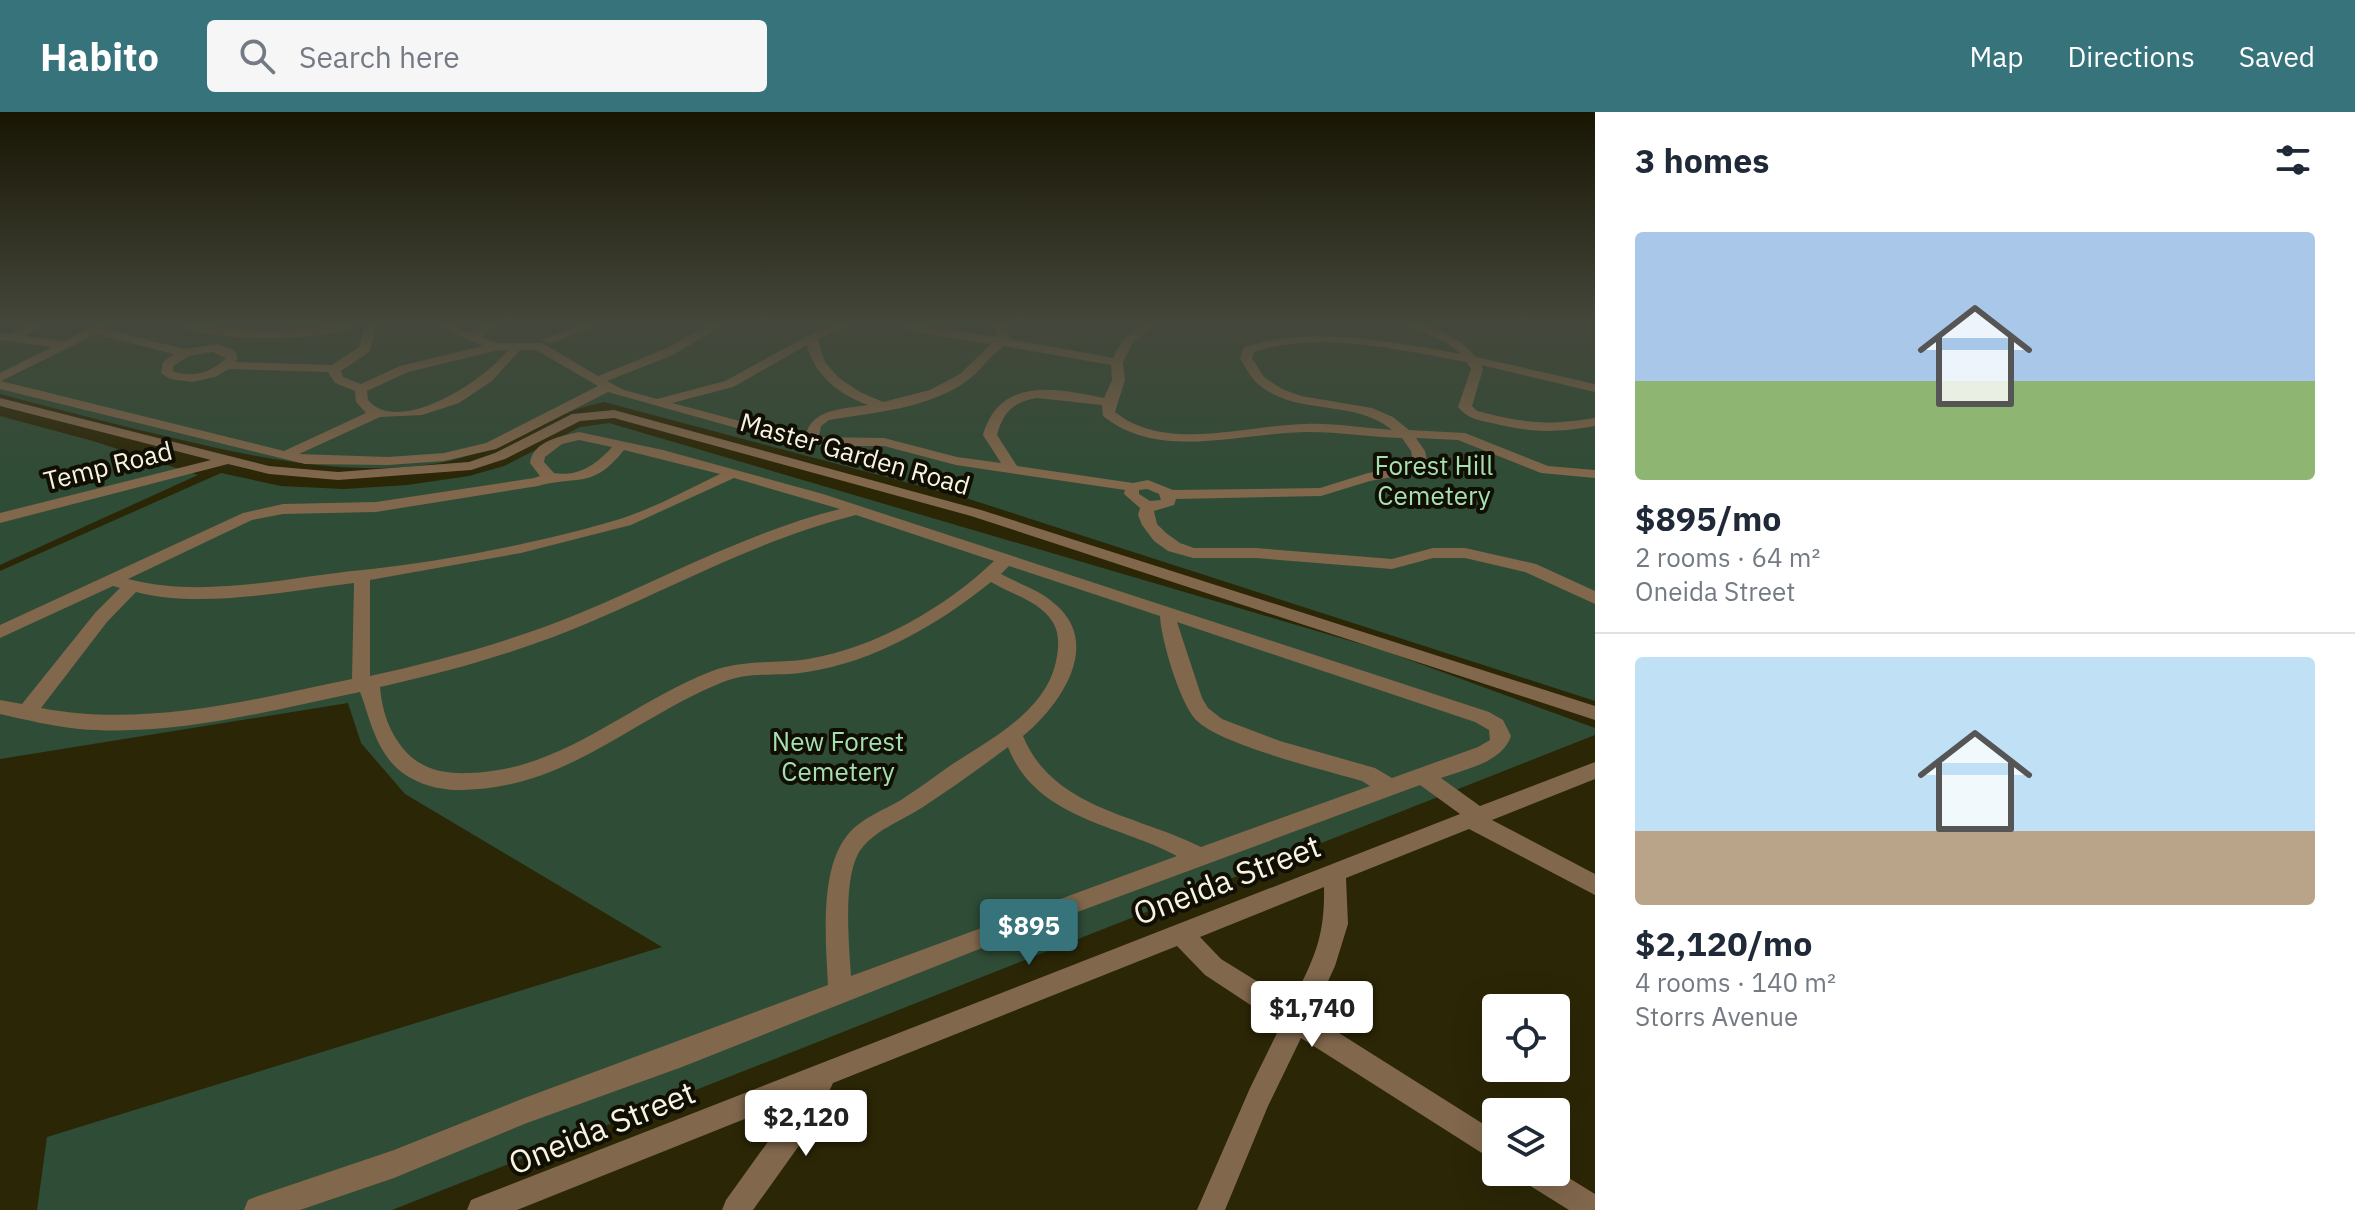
<!DOCTYPE html>
<meta charset="utf-8">
<style>
body{margin:0;font-family:"IBM Plex Sans",sans-serif;background:#f6f6f7;color:#1f2937;height:100vh;display:flex;flex-direction:column;font-size:30px;white-space:nowrap}
*{box-sizing:border-box;margin:0}
p{font-size:26px;color:#747a83}
.icon{flex:none;width:44px;height:44px;fill:none;stroke:currentColor;stroke-width:2;stroke-linecap:round;stroke-linejoin:round}
.map{position:relative;flex:1;overflow:hidden}
.side{display:flex;flex-direction:column;background:#fff;width:760px}
.side>*{flex:none}
.tools{position:absolute;left:1482px;top:882px;display:grid;gap:16px}
.tools a{display:grid;place-items:center;width:88px;height:88px;border-radius:8px;background:#fff;box-shadow:0 8px 32px #0002;font-size:40px}
.price{position:absolute;translate:-50% -68px;padding:0 18px;border-radius:8px;background:#fff;color:#222;font-size:26px;line-height:52px;filter:drop-shadow(0 2px 4px #0008)}
.price::after{content:'';position:absolute;left:50%;top:48px;width:24px;height:18px;margin-left:-12px;background:inherit;clip-path:polygon(0 0,100% 0,50% 100%)}
.price.selected{background:#36737b;color:#fff}
ul{padding:0;list-style:none}
li{display:grid;align-content:center;gap:16px;height:424px;padding:0 40px}
li+li{border-top:2px solid #e0e1e3}
li span{display:grid;place-items:center;height:248px;border-radius:8px;color:#555}
li>.icon{margin-inline-start:auto}
span .icon{width:144px;height:144px;fill:#fffc;stroke-width:1}
li b{font-size:34px}
h2{display:flex;justify-content:space-between;align-items:center;height:96px;padding:0 40px;font-size:34px}
header{display:flex;align-items:center;gap:48px;box-sizing:border-box;height:112px;padding:0 40px;background:#36737b;color:#fff}
header strong{font-size:38px}
nav{display:flex;gap:44px;margin-inline-start:auto;font-size:28px}
.search{width:560px;height:72px;background:#f6f6f7;display:flex;align-items:center;gap:20px;box-sizing:border-box;padding:0 28px;border-radius:8px;color:#747a83;font-size:30px}
main{display:flex;flex:1;min-height:0}
.map>svg:first-child{display:block}
.green{fill:#2f4c36}
.lines{fill:none;stroke-linecap:round;stroke-linejoin:round}
.minor{fill:#81674c;fill-rule:evenodd}
.labels{text-anchor:middle;stroke-width:8;stroke-linejoin:round;paint-order:stroke}
.street-label{font-size:26px;fill:#f7f4e2;stroke:#110f04}
.park-label{font-size:26px;fill:#a5dfb2;stroke:#110f04}
.near-street-label{font-size:32px;fill:#f7f4e2;stroke:#110f04}
</style>
<header>
<strong>Habito</strong>
<div class="search"><svg class="icon" aria-label="search" viewBox="0 0 24 24"><circle cx="10" cy="10" r="6"/><path d="M15 15l6 6"/></svg>Search here</div>
<nav><a>Map</a><a>Directions</a><a>Saved</a></nav>
</header>
<main>
<div class="map">
<svg width="1595" height="1098" viewBox="0 0 1595 1098">
<rect width="100%" height="100%" fill="#2b2606"/>
<path class="green" d="M0,211H1595V589L969,387L604,290C545,301 499,341 440,351C352,365 267,348 182,328C121,314 61,298 0,282Z
M0,304L93,329L198,363L0,453Z
M609,311L1385,539L1595,616V623L392,1098H37L47,1025L662,835L405,682L361,631L348,591L0,647V459L221,361L281,374L344,377L407,373L469,364L504,354L580,315Z"/>
<g class="lines">
<path class="minor" d="M32,211H47L24,224L64,229L100,211H115L105,217L185,237L219,232L235,239L238,246L235,250L332,253L359,235L366,211H378L369,240L341,259L343,265L361,272L400,254L483,234L430,211H446L470,221L485,211H499L480,225L497,231H542L598,264L665,237L712,211H726L673,243L607,269L624,278L657,287L725,269L815,220L839,211H856L818,227L825,250L839,266L860,280L883,290L930,278L960,262L991,232L918,220L884,211H906L997,225L992,211H1004L1010,227L1113,246C1123,227 1134,211 1158,211L1133,230L1123,251L1125,268L1115,300C1166,341 1246,313 1306,312C1335,311 1364,316 1392,318C1354,286 1296,305 1258,272C1250,265 1245,255 1240,246L1244,235C1314,213 1390,230 1461,242L1444,229L1401,211H1419L1442,219L1461,230L1476,245L1595,272V280L1481,253L1483,257L1472,294L1477,299C1526,311 1544,314 1595,306V314C1553,321 1533,321 1492,311C1478,308 1468,307 1458,295L1471,257L1467,250C1400,238 1320,218 1254,240L1252,246L1264,265L1282,277L1301,284L1372,296L1393,305L1409,318L1465,321L1548,354L1595,358V366L1541,361L1458,328L1416,326L1425,339L1427,349L1420,360L1370,369L1321,384L1176,387L1174,393L1154,399L1157,412L1166,421L1180,431L1194,436H1256L1392,447L1433,436H1465L1536,452L1595,479V492L1525,460L1465,446H1433L1392,457L1256,446H1193L1168,439L1154,429L1142,413L1138,403L1140,396L1124,382L1125,378L956,353L884,334H822L772,326L608,280L496,337L444,349L388,353L305,352L0,277V261L52,235L0,228V220L10,222ZM96,222L174,242L163,250L161,261L170,267L192,270L215,265L229,257L328,260L335,271L355,279L356,290L366,301L284,339L1,269ZM807,233C814,263 840,283 868,293C844,297 812,296 806,323L773,318L672,291L733,275ZM1004,234L1111,253L1112,268L1104,286C1056,276 1000,264 983,323L1001,351L957,345L884,326L819,325L821,314L829,308C875,300 929,297 968,268C981,258 990,244 1004,234ZM508,238C486,267 400,325 368,288L367,279L408,260L495,239ZM520,238H536L598,274L486,331L444,341L388,345L299,342L380,305L422,303L459,291L492,269ZM212,240L226,246C212,260 192,267 173,259V254L189,244ZM1037,286L1102,293L1103,304C1160,350 1242,320 1309,320C1340,320 1371,325 1402,326L1411,339L1413,349L1410,354L1368,361L1320,376L1173,378L1148,368L1133,371L1017,354L997,323C1003,300 1013,290 1037,286ZM1147,377L1159,382L1161,388L1150,389L1139,382V378Z
M172,211L268,219L364,211C333,231 203,231 172,211Z
M588,211H605L551,231L541,228Z
M0,286L269,354L338,360L469,350L495,341L572,302L614,298L981,398L1595,594V608L971,404L614,306L580,309L505,347L471,358L338,368L269,362L228,352L0,411V401L211,348L0,294Z
M579,320L663,338L823,382L1489,600L1503,608L1511,624C1502,651 1465,657 1441,666L1480,694L1595,650V667L1492,708L1595,762V783L1469,717L1346,766L1348,812L1335,854L1312,904L1496,1020V1050L1301,926L1268,994L1225,1098H1197L1250,976L1281,913L1205,863L1177,834L833,971L813,1014L753,1098H722L726,1088L800,985L517,1098H467L471,1088L481,1084L1460,702L1420,673L1002,828L682,955L527,1011L394,1066L300,1098H244L248,1088L258,1084L394,1038L527,985L828,873C826,832 819,760 846,725C859,707 882,699 901,688C918,677 934,665 951,653C992,626 1049,598 1057,544C1059,533 1059,519 1052,509C1039,489 1011,482 991,470C939,512 874,550 807,560C780,565 750,559 723,570C632,607 567,676 463,678C437,679 408,670 391,650C373,628 369,603 360,580C269,599 172,625 79,617C52,614 26,608 0,602V588L22,592L95,501L120,476L113,474L0,526V513L243,401L283,392L376,390L534,366L540,364L530,351C533,329 561,324 579,320ZM579,328L612,335C596,353 578,365 554,361L544,350L545,345L562,332ZM624,338L720,362C687,378 654,396 620,407C543,430 443,450 363,458C287,465 205,487 128,467L252,408L283,402L376,400L538,374C578,363 592,378 624,338ZM734,366L840,397C748,420 667,465 580,501C512,529 442,548 370,564V468L521,441L631,413ZM856,403L994,449C946,495 875,536 808,547C776,552 744,547 712,559C629,591 562,659 469,661C445,662 424,658 407,641C390,623 382,600 380,575C453,559 526,538 595,508C682,471 764,426 856,403ZM1009,454L1160,504C1161,528 1180,591 1196,608C1221,633 1324,658 1362,669L1370,674L1201,735C1138,703 1053,697 1023,624C1060,594 1103,532 1055,492C1040,478 1019,472 1001,462ZM354,471L352,567C251,588 144,616 41,596L107,510L136,480C200,497 288,479 354,471ZM1177,510L1475,610L1489,618L1490,628L1478,635L1392,666L1375,656L1280,629L1222,607L1208,596L1202,586ZM1008,635C1036,707 1117,712 1177,744L851,864C849,831 843,771 858,742C871,719 902,709 923,695C952,676 980,656 1008,635ZM1324,775C1325,826 1314,846 1292,891L1221,847L1200,825Z
M1556,1058L1595,1082V1098H1569L1524,1070L1520,1060H1556Z"/>
</g>
<linearGradient id="sky" x2="0" y2="1"><stop stop-color="#181503"/><stop offset="0.58" stop-color="#44473b"/><stop offset="1" stop-color="#44473b" stop-opacity="0"/></linearGradient>
<rect width="1595" height="365" fill="url(#sky)"/>
<g class="labels">
<g class="street-label">
<text transform="translate(855 342) rotate(16)" y="9">Master Garden Road</text>
<text transform="translate(108 354) rotate(-14)" y="9">Temp Road</text>
</g>
<g class="park-label">
<text x="1434" y="363">Forest Hill<tspan x="1434" dy="30">Cemetery</tspan></text>
<text x="838" y="639">New Forest<tspan x="838" dy="30">Cemetery</tspan></text>
</g>
<g class="near-street-label">
<text transform="translate(1227 768) rotate(-21)" y="11">Oneida Street</text>
<text transform="translate(602 1016) rotate(-22)" y="11">Oneida Street</text>
</g>
</g>
</svg>
<div class="tools">
<a><svg class="icon" aria-label="locate" viewBox="0 0 24 24"><circle cx="12" cy="12" r="6"/><path d="M12 2v4M12 18v4M2 12h4M18 12h4"/></svg></a>
<a><svg class="icon" aria-label="layers" viewBox="0 0 24 24"><path d="M12 4l9 5-9 5-9-5zM3 14l9 5 9-5"/></svg></a>
</div>
<b class="price selected" style="left:1029px;top:855px">$895</b>
<b class="price" style="left:1312px;top:937px">$1,740</b>
<b class="price" style="left:806px;top:1046px">$2,120</b>
</div>
<section class="side">
<h2>3 homes<svg class="icon" aria-label="filters" viewBox="0 0 24 24"><path d="M4 7h16M4 17h16"/><circle cx="9" cy="7" r="2"/><circle cx="15" cy="17" r="2"/></svg></h2>
<ul>
<li><span style="background:linear-gradient(#a9c7e8 60%,#8fb573 0)"><svg class="icon" aria-label="home" viewBox="0 0 24 24"><path d="M3 11l9-7 9 7M6 9v11h12V9"/></svg></span><div><b>$895/mo</b><p>2 rooms · 64 m²</p><p>Oneida Street</p></div></li>
<li><span style="background:linear-gradient(#bfe0f5 70%,#b9a48a 0)"><svg class="icon" aria-label="home" viewBox="0 0 24 24"><path d="M3 11l9-7 9 7M6 9v11h12V9"/></svg></span><div><b>$2,120/mo</b><p>4 rooms · 140 m²</p><p>Storrs Avenue</p></div></li>
</ul>
</section>
</main>
